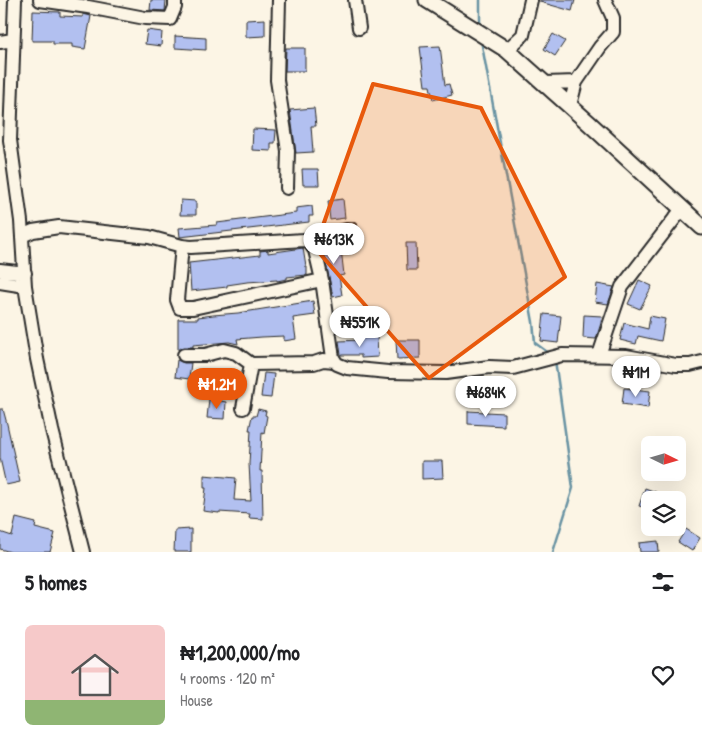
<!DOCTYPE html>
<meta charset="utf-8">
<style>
body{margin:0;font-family:"Patrick Hand",sans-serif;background:#f6f6f6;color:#202124;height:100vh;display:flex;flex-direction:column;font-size:19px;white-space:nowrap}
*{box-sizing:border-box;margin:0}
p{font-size:16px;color:#757577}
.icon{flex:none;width:28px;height:28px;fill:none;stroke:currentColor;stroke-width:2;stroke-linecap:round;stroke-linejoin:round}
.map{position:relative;height:552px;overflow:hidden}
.panel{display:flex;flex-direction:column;background:#fff;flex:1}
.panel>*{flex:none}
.needle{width:32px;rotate:95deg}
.tools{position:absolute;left:641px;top:436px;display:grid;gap:10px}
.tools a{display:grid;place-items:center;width:45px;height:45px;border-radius:8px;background:#fff;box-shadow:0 5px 20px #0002;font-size:25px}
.price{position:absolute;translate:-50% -42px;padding:0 11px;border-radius:18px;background:#fff;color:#222;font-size:16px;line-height:32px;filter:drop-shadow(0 1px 2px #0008)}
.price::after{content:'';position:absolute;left:50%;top:30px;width:15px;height:11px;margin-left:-8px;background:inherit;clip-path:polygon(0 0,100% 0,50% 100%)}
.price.selected{background:#ea580c;color:#fff}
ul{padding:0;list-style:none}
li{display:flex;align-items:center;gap:15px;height:125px;padding:0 25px}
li+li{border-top:1px solid #e0e0e0}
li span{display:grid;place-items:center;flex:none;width:140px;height:100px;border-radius:8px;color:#555}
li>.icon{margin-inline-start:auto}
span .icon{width:60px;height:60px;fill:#fffc;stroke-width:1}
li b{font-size:21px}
h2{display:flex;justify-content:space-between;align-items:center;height:60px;padding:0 25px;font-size:21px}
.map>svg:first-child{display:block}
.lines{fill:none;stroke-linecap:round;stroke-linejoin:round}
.stream{stroke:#6993a3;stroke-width:2.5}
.building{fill:#b2c0f0;stroke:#2b2b2b}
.minor-casing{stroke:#2b2b2b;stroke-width:16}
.major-casing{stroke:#2b2b2b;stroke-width:19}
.minor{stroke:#fcf5e5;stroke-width:12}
.major{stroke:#fcf5e5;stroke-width:15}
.marked{fill:#e8590c;fill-opacity:0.2;stroke:#e8590c;stroke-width:4;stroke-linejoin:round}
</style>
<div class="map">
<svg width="702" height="552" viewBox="0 0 702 552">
<rect width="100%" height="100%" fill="#fcf5e5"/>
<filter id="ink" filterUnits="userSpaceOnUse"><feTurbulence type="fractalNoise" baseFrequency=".02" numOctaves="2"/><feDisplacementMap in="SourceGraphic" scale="10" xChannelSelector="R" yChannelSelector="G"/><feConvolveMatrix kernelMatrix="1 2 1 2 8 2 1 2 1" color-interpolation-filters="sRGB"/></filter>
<g filter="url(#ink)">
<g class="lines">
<path class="stream" d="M480,27V0
M481,40L533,322L535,343L550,354
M553,552L573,488L555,360"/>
</g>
<path class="building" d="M151,0H166L165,11L150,10Z
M540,0H575L572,11L540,2Z
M33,11L60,12V16L83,17V14L91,16L85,49L72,47V44H53V41H32Z
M265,19V36L246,37V20Z
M147,30L162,32L161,46L145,44Z
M553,34L565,41L555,56L544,49Z
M175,36L206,38V50L175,48Z
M440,46L445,85L449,84L452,95L433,100L430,86H425L420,47Z
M286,48H305V71H285Z
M314,108L316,126H311L313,152L296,153L290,110Z
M253,129L276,130L275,143H271V151L252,150Z
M302,169H318L319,185H303Z
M343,199L345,218L330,220L328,201Z
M181,200L196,201V215H180Z
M312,206L313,216H309V222L180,237L179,228L217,225V223L296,213V208Z
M340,240L344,275L339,276L342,295L333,297L322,244Z
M406,243H416L417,270H407Z
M303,248L306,267H307V275L287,277V279L277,281V280L247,282L227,285V287L191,291L189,263L260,255V251L268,250V253Z
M639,280L652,286L640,309L628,304Z
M597,284L614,287L608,304L595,302Z
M313,301L315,315L293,318L296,339L284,341V336L262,337L237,339L238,344L229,342L193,345V347H184L178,350V319H198V317L213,315L238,313Z
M544,314L561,316L558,343L541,341Z
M584,315L602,316L601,323L596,339L583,338Z
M650,316L665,319L661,341L638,336L636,344L620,340L624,323L648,329Z
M377,337L378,357L361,358V355H341L339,341L360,340V338Z
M396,340H420V358L397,359Z
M177,360L184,363H191L189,379L175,377Z
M264,373L274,374L271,398L261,397Z
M624,388L650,391L648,408L622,404Z
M209,399L226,402L225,419L207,418Z
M0,409H3L7,424L20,482L6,485L0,458Z
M258,409L266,411L265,415L267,416L264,433L262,432L260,471H262L263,519L249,518L250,514L219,512V513L203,511L206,488H204V475L236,478L234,500L251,501L249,464L251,430H249L252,416H256Z
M468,411L504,413V426L468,424Z
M422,461H442L443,478L422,479Z
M645,488L656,492L654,500H650V509L639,506Z
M16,518L36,523L35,528L55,533L50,552H11L0,549V532L12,536Z
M191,529V552H174L175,530Z
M686,529L700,538L692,551L678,542Z
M658,541L659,552H640L639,543Z"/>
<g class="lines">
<g class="minor-casing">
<path id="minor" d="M15,0L10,140L21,221L25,286L37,359L52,430L83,552
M40,0L88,7L145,18L170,19L175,7V0
M279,0L277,80L288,151L287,188
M355,0L359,28
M0,42L13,40
M507,50L523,35L531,0
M545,83L576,82
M570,105L576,82L600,47L613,32V18L605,0
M22,236L33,231L59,227L149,237L182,246L191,247L304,240L351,229
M304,240L310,243L315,250L322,280L333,358L337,364L347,368L388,372L446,373L489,367L513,368L562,355L626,356L676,365H690L702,362
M182,246L177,300L180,308H193L322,280
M0,270L25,273
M0,282L25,286
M184,355H205L224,350L236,353L251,364L314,363L323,360L335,361
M599,355L622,287L682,209
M243,408L251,364"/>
</g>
<g class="major-casing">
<path id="major" d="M427,0L507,50L590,124L702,227"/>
</g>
<use href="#minor" class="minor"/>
<use href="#major" class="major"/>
</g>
</g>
<path class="marked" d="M373,84L481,108L565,277L429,378L315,248Z"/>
</svg>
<div class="tools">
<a><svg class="needle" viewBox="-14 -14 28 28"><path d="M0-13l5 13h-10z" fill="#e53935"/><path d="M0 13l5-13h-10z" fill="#757577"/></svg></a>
<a><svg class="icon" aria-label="layers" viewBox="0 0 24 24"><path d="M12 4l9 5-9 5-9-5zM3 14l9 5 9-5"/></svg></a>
</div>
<b class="price" style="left:334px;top:265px">₦613K</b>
<b class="price" style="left:360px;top:348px">₦551K</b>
<b class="price" style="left:636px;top:398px">₦1M</b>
<b class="price selected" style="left:217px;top:410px">₦1.2M</b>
<b class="price" style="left:486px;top:418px">₦684K</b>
</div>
<section class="panel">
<h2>5 homes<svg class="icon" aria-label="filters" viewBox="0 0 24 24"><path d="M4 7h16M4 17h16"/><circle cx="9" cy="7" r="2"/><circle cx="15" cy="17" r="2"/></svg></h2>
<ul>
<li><span style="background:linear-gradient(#f6c9c9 75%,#8fb573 0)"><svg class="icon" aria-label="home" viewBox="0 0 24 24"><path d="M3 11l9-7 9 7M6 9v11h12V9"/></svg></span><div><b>₦1,200,000/mo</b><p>4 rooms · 120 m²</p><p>House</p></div><svg class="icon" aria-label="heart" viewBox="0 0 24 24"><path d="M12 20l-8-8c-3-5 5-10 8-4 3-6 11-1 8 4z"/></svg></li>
</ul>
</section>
